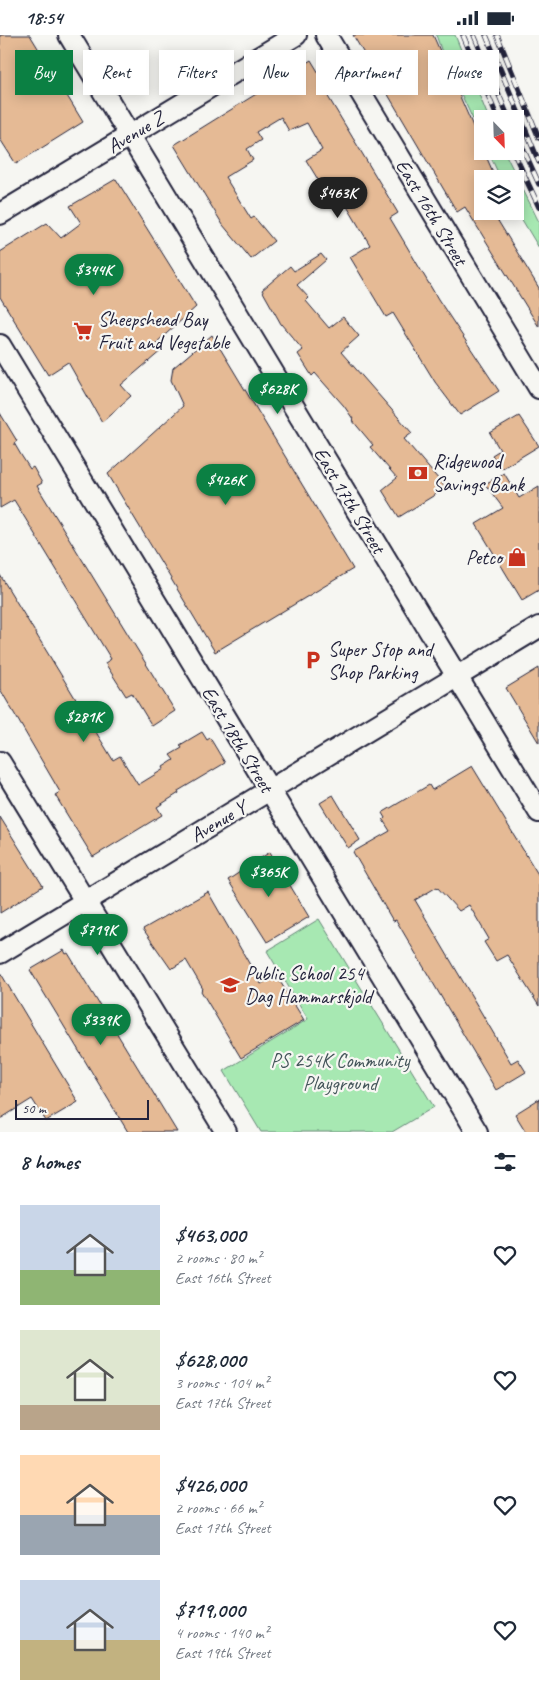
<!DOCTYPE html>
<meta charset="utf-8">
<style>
body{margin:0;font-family:Caveat,sans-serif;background:#f6f6f7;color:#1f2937;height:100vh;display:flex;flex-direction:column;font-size:19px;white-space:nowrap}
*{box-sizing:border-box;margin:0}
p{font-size:16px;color:#747a83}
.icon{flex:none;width:28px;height:28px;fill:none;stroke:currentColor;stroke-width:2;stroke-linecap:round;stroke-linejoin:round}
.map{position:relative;height:1097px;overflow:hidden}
.details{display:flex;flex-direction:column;background:#fff;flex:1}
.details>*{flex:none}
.hud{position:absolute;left:15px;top:15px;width:510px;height:45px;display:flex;gap:10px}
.needle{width:32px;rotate:157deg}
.tools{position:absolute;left:474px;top:75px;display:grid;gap:10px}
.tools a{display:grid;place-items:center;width:50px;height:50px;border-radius:0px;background:#fff;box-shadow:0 2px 12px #0003;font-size:25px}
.scale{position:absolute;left:15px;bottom:12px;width:134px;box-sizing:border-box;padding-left:5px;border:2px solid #22223b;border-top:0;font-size:14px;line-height:18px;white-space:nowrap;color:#22223b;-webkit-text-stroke:4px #f6f6f2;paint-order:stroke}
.price{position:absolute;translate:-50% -42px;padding:0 11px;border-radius:18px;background:#0b8043;color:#fff;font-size:16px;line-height:32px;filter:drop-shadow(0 1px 2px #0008)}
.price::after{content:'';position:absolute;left:50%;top:30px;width:15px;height:11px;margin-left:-8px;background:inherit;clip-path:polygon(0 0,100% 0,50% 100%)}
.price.current{background:#222;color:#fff}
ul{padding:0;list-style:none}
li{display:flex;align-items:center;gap:15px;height:125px;padding:0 20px}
li span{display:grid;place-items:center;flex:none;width:140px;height:100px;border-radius:0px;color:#555}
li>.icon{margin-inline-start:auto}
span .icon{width:60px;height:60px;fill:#fffc;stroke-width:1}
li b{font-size:21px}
h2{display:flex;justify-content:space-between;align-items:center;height:60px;padding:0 20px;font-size:21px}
.pill{padding:0 18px;border-radius:0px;background:#fff;box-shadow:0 2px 12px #0003;font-size:18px;line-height:45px}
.pill.current{background:#0b8043;color:#fff}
.status{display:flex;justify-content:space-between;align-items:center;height:35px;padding:0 25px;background:#fff;direction:ltr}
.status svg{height:14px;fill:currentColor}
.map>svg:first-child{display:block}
.green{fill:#a7e8b2;stroke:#648576}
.building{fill:#e5ba95;stroke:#22223b}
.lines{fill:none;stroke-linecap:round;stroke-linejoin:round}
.minor-casing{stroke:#22223b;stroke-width:24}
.minor{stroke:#f6f6f2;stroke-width:20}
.rail-casing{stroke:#22223b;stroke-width:5.5}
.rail{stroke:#f6f6f2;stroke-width:4;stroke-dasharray:11;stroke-linecap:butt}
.labels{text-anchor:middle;stroke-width:4.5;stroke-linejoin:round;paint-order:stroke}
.street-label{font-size:20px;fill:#22223b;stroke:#f6f6f2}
.poi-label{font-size:20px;fill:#22223b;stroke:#f6f6f2;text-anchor:start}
.park-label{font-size:20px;fill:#435459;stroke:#f6f6f2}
</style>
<div class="status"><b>18:54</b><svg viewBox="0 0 49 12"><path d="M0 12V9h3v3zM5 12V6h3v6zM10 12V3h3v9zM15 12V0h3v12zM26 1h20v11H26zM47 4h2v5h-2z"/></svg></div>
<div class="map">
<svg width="539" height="1097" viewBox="0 0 539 1097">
<rect width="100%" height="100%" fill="#f6f6f2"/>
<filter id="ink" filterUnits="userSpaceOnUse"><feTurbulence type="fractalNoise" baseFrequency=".02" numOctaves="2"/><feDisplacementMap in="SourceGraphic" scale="10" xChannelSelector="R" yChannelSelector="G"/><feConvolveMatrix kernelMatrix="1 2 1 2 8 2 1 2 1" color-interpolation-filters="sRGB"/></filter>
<g filter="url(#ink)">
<path class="green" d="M436,0H455L489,84H482V104L443,20Z
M488,116H504L539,187V213L515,173V144H501Z
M319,884L434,1072L392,1097H261L224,1036L308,984L267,916Z"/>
<path class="building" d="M0,0H30L83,87L16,129L0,104Z
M353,0H433L496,144H482V176H492L539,253V292L465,172L457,177Z
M311,25L328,53L324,55L398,178L390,183L438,264L499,356L460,380L435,347L393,278L386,282L350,222L370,210L345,168L337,172L327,155L325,156L306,125L322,115L307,88L289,96L281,82L256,97L261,105L247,114L253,125L225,142L251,184L254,182L274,206L251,224L223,190L174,110Z
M116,144L196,272L156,308L162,315L121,350L131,361L102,387L68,327L48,340L0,262V217L47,188L61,203L81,188L70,171Z
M321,219L326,225L297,250L309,263L306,266L329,293L343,282L359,301L341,317L412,398L404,404L446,453L399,482L382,455L397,443L370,412L373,410L352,385L353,384L344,371L315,338L312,341L298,319L303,315L281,289L262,255L290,231L294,236Z
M212,300L353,534L215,617L108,439L183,371L171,345L173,333Z
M0,378L17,406L14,408L21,420L30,434L33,432L42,448L37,451L175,676L152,691L132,658L126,661L105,628L111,624L14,465L0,473Z
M519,381L539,411L501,434L492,420L500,415L490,398Z
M504,438L519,463L539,451V555L522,565L476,489L503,473L485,449Z
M0,540L113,725L120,721L138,750L164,734L163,732L174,725L170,720L182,713L180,710L202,697L207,705L210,703L225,728L178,756L179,758L157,772L162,780L93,822L55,760L60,757L0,654Z
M539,633V708L506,653Z
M472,731L539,841V971L507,920L496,926L484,907L489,904L469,870L459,876L437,852L415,865L511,1028L518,1024L526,1037L496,1055L396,885L393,886L353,817L390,796L383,785L385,783L382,778L429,750L432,755Z
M333,760L360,805L348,813L320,768Z
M0,782L43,851L0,878Z
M270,817L309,882L267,907L228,845Z
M208,857L261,949L276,940L304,985L241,1023L201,956L203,954L186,925L171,934L143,894Z
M64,915L66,919L68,918L177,1097H128L30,935Z
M0,937L78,1067L46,1086L32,1064L0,1084Z
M539,1064V1097H526L515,1079Z"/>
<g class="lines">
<g class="minor-casing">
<path id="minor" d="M69,0L539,777
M326,0L539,353
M0,179L296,0
M0,310L477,1097
M0,727L226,1097
M0,918L539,592"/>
</g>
<use href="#minor" class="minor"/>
<g class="rail-casing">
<path id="rail" d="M463,0L498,84
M474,0L509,84
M486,0L539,127
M497,0L539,103
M515,96L539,149
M513,116L539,172"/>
</g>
<use href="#rail" class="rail"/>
</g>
</g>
<defs>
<g id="supermarket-bare" transform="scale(1.5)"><path d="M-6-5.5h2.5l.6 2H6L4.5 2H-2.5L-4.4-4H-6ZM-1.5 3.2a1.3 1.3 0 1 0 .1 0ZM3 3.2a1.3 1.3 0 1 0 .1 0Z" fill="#c8321e" stroke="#f6f6f2" stroke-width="2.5" paint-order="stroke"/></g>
<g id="bank-bare" transform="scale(1.5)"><path d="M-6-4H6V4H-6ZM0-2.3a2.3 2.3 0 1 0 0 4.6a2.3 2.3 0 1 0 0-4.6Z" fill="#c8321e" stroke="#f6f6f2" stroke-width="2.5" paint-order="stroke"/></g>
<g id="shop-bare" transform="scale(1.5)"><path d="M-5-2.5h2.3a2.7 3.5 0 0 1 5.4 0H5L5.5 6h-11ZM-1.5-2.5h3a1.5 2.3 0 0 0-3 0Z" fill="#c8321e" stroke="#f6f6f2" stroke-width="2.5" paint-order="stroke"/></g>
<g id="parking-bare" transform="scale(1.5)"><path d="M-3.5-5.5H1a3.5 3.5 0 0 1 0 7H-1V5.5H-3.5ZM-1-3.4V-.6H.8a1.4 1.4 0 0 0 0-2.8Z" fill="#c8321e" stroke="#f6f6f2" stroke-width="2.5" paint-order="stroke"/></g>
<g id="school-bare" transform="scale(1.5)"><path d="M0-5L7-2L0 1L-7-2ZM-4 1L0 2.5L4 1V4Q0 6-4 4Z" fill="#c8321e" stroke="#f6f6f2" stroke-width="2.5" paint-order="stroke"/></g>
</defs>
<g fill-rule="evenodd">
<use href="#supermarket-bare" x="83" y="296"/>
<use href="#bank-bare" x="418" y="438"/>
<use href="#shop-bare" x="517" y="522"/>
<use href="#parking-bare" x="313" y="625"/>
<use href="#school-bare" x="230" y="950"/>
</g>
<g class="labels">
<g class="street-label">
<text transform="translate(135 97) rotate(-31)" y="7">Avenue Z</text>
<text transform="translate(432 177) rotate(59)" y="7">East 16th Street</text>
<text transform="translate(350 465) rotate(59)" y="7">East 17th Street</text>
<text transform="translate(238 704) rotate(59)" y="7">East 18th Street</text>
<text transform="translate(218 786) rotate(-31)" y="7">Avenue Y</text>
</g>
<g class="poi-label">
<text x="98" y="291">Sheepshead Bay<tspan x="98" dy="23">Fruit and Vegetable</tspan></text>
<text x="433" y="433">Ridgewood<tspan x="433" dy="23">Savings Bank</tspan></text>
<text x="502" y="529" text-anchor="end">Petco</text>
<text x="328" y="621">Super Stop and<tspan x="328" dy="23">Shop Parking</tspan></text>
<text x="245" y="945">Public School 254<tspan x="245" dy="23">Dag Hammarskjold</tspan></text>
</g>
<g class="park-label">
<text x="340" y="1032">PS 254K Community<tspan x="340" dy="23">Playground</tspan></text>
</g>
</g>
</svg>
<div class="tools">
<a><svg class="needle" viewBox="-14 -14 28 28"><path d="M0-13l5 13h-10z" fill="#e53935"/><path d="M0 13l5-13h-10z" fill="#747a83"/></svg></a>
<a><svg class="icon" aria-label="layers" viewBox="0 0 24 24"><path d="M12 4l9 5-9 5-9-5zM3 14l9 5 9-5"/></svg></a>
</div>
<div class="scale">50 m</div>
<b class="price current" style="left:338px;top:184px">$463K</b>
<b class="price" style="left:94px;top:261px">$344K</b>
<b class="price" style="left:278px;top:380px">$628K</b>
<b class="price" style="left:226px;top:471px">$426K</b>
<b class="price" style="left:84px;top:708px">$281K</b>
<b class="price" style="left:269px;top:863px">$365K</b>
<b class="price" style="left:98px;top:921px">$719K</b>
<b class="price" style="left:101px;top:1011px">$339K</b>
<div class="hud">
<a class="pill current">Buy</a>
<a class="pill">Rent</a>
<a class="pill">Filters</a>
<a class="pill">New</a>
<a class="pill">Apartment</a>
<a class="pill">House</a>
</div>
</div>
<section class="details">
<h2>8 homes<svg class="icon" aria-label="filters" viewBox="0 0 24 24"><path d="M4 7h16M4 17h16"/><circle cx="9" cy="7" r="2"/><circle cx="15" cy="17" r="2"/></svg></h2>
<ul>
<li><span style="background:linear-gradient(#c9d6e8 65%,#8fb573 0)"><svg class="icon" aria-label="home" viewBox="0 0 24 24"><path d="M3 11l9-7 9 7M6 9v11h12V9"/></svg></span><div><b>$463,000</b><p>2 rooms · 80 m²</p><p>East 16th Street</p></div><svg class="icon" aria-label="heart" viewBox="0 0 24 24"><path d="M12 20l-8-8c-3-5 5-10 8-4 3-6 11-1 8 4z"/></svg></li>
<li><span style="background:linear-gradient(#dfe7d0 75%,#b9a48a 0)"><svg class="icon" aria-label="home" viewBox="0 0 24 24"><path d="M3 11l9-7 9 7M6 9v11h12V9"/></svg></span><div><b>$628,000</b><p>3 rooms · 104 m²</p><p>East 17th Street</p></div><svg class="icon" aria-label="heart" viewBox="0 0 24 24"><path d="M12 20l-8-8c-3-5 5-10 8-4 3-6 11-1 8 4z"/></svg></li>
<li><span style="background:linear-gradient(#ffd9b3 60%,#9aa5b1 0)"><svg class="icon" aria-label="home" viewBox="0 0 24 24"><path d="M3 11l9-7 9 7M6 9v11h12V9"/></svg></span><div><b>$426,000</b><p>2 rooms · 66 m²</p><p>East 17th Street</p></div><svg class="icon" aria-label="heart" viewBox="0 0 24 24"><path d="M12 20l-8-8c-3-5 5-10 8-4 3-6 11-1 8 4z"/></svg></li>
<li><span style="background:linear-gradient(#c9d6e8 60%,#c2b280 0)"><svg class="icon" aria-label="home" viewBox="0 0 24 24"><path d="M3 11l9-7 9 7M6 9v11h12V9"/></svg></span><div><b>$719,000</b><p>4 rooms · 140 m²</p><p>East 19th Street</p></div><svg class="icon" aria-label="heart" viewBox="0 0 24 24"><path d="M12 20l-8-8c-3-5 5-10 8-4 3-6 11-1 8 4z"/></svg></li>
</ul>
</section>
